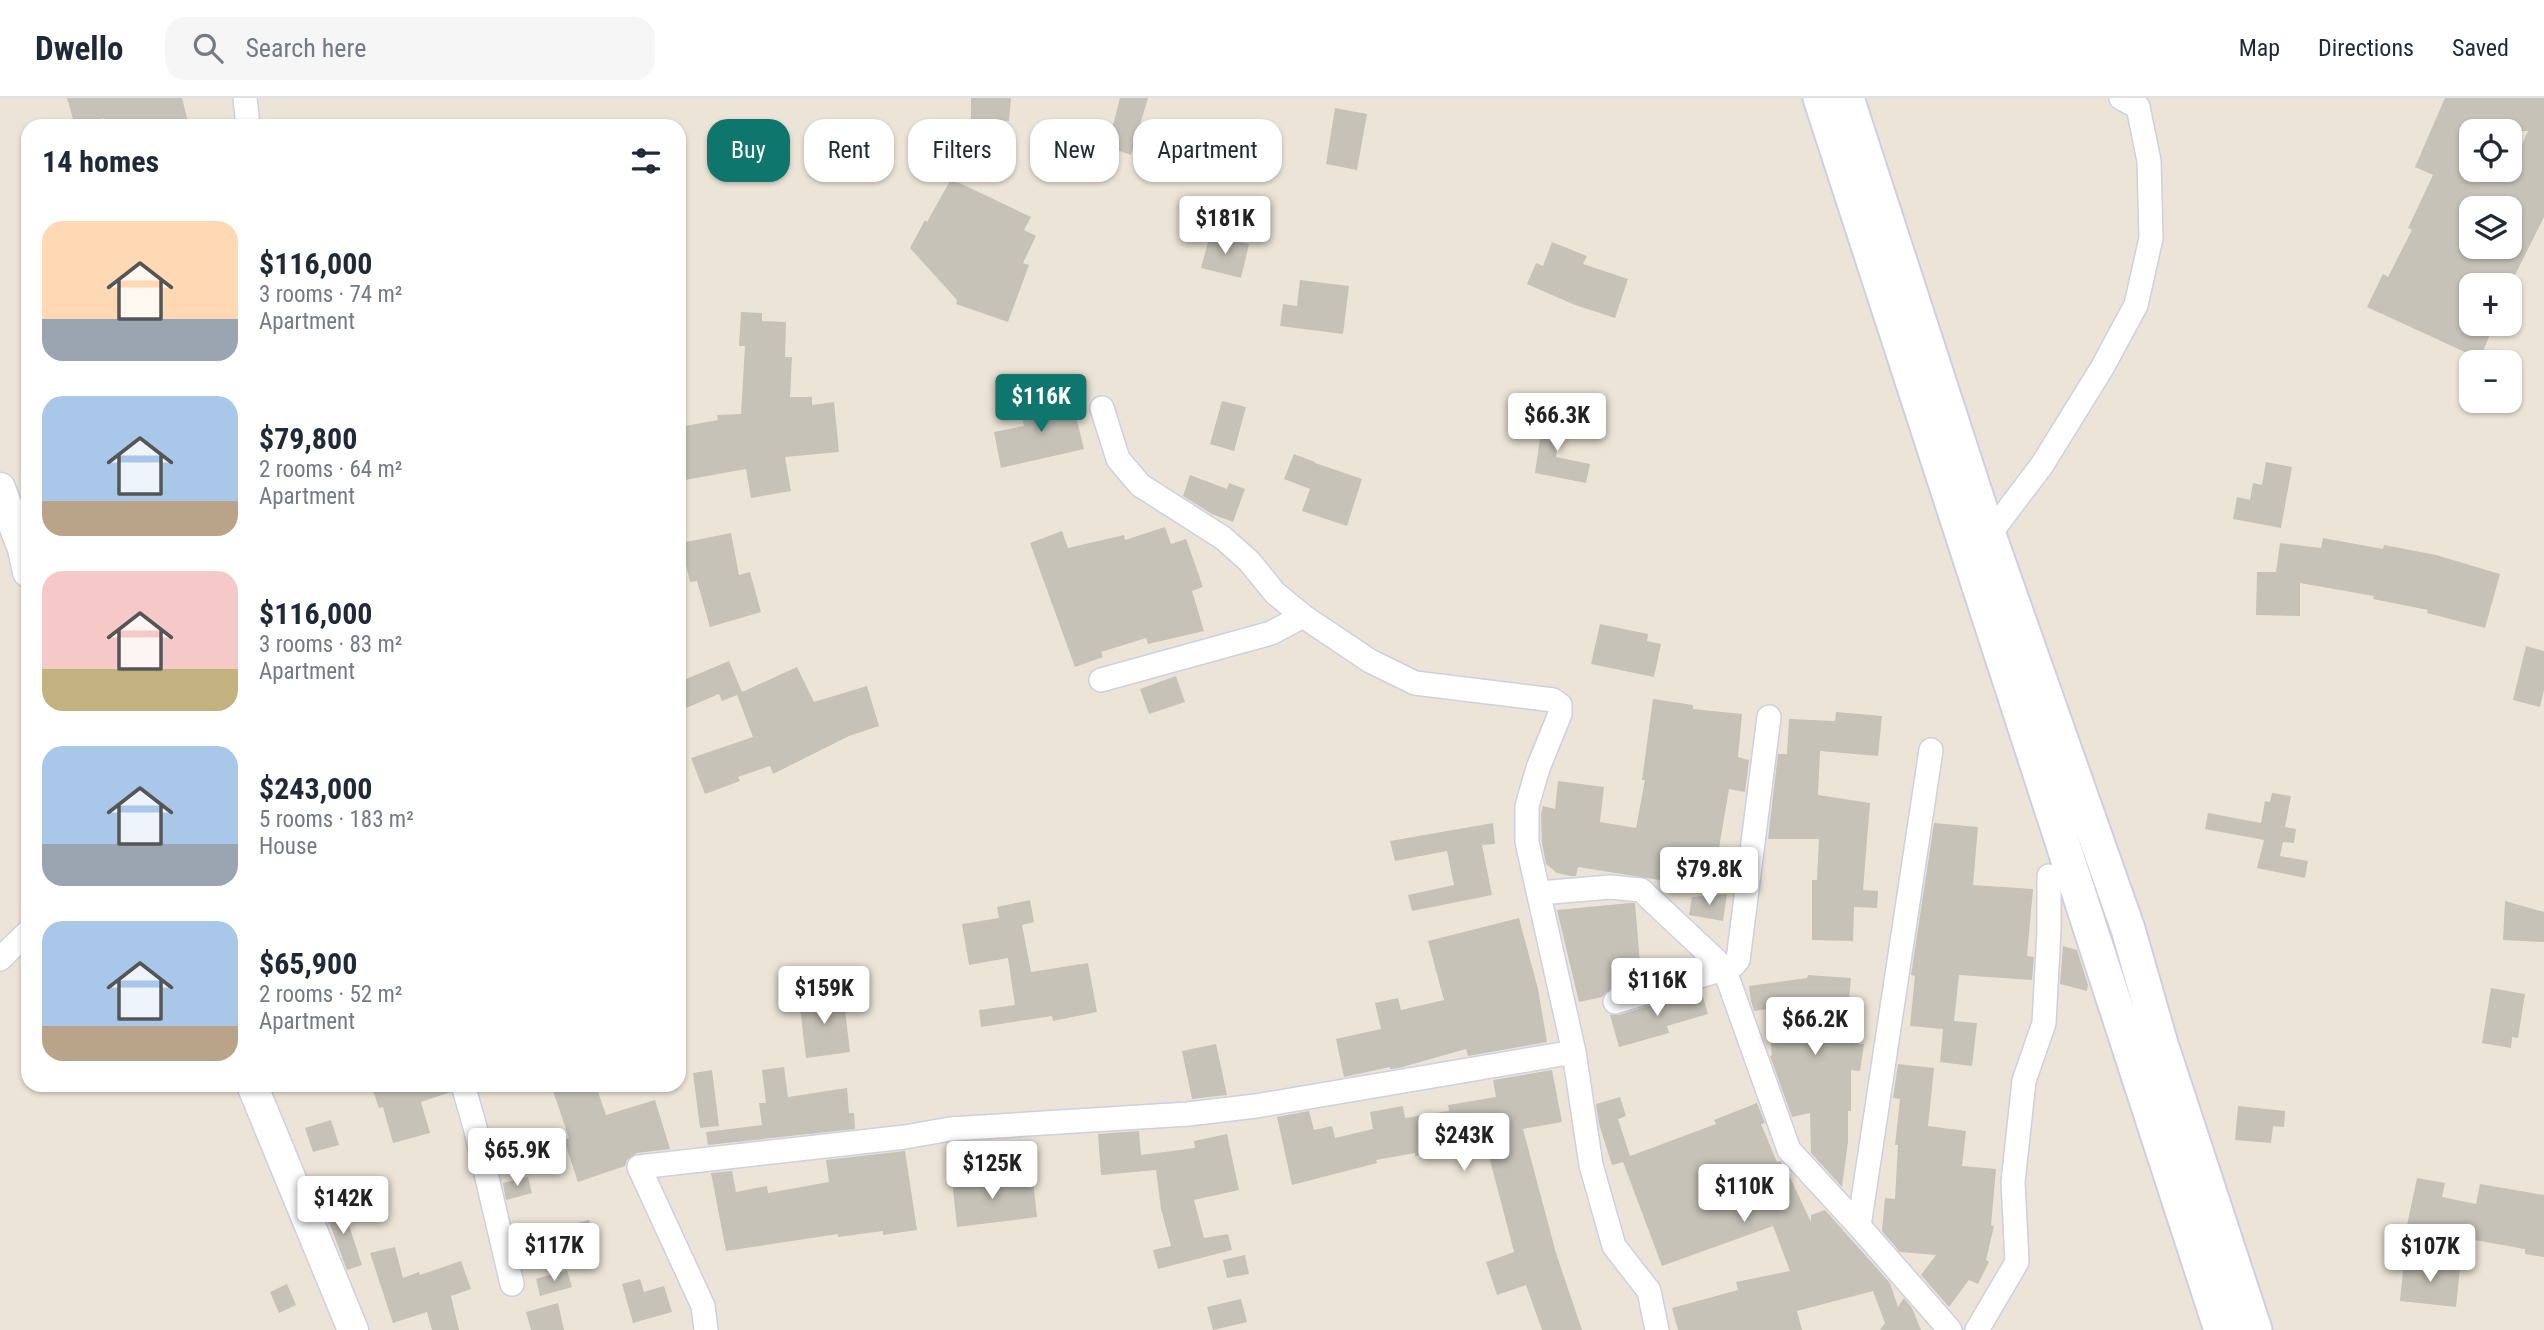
<!DOCTYPE html>
<meta charset="utf-8">
<style>
body{margin:0;font-family:"Roboto Condensed",sans-serif;background:#f6f6f7;color:#1f2937;height:100vh;display:flex;flex-direction:column;font-size:26px;white-space:nowrap}
*{box-sizing:border-box;margin:0}
p{font-size:23px;color:#747a83}
.icon{flex:none;width:38px;height:38px;fill:none;stroke:currentColor;stroke-width:2;stroke-linecap:round;stroke-linejoin:round}
.map{position:relative;flex:1;overflow:hidden}
.sheet{position:absolute;left:21px;top:21px;width:665px;height:973px;display:flex;flex-direction:column;background:#fff;border-radius:21px;box-shadow:0 2px 5px #0004}
.sheet>*{flex:none}
.guide{position:absolute;left:707px;top:21px;width:665px;height:63px;display:flex;gap:14px}
.tools{position:absolute;left:2459px;top:21px;display:grid;gap:14px}
.tools a{display:grid;place-items:center;width:63px;height:63px;border-radius:14px;background:#fff;box-shadow:0 2px 5px #0004;font-size:35px}
.price{position:absolute;translate:-50% -60px;padding:0 16px;border-radius:7px;background:#fff;color:#222;font-size:23px;line-height:46px;filter:drop-shadow(0 2px 4px #0008)}
.price::after{content:'';position:absolute;left:50%;top:42px;width:21px;height:16px;margin-left:-10px;background:inherit;clip-path:polygon(0 0,100% 0,50% 100%)}
.price.on{background:#0f766e;color:#fff}
ul{padding:0;list-style:none}
li{display:flex;align-items:center;gap:21px;height:175px;padding:0 21px}
li span{display:grid;place-items:center;flex:none;width:196px;height:140px;border-radius:21px;color:#555}
li>.icon{margin-inline-start:auto}
span .icon{width:84px;height:84px;fill:#fffc;stroke-width:1}
li b{font-size:30px}
h2{display:flex;justify-content:space-between;align-items:center;height:84px;padding:0 21px;font-size:30px}
.chip{padding:0 24px;border-radius:21px;background:#fff;box-shadow:0 2px 5px #0004;font-size:24px;line-height:63px}
.chip.on{background:#0f766e;color:#fff}
header{display:flex;align-items:center;gap:42px;box-sizing:border-box;height:98px;padding:0 35px;background:#fff;border-bottom:2px solid #e0e1e3}
header strong{font-size:33px}
nav{display:flex;gap:38px;margin-inline-start:auto;font-size:24px}
.search{width:490px;height:63px;background:#f6f6f7;display:flex;align-items:center;gap:18px;box-sizing:border-box;padding:0 24px;border-radius:21px;color:#747a83;font-size:26px}
.map>svg:first-child{display:block}
.building{fill:#c6c2b8;fill-rule:evenodd}
.lines{fill:none;stroke-linecap:round;stroke-linejoin:round}
.minor-casing{stroke:#cdcfe2;stroke-width:26}
.tertiary-casing{stroke:#cdcfe2;stroke-width:33}
.secondary-casing{stroke:#cdcfe2;stroke-width:37}
.minor{stroke:#fff;stroke-width:23}
.tertiary{stroke:#fff;stroke-width:30}
.secondary{stroke:#fff;stroke-width:33}
</style>
<header>
<strong>Dwello</strong>
<div class="search"><svg class="icon" aria-label="search" viewBox="0 0 24 24"><circle cx="10" cy="10" r="6"/><path d="M15 15l6 6"/></svg>Search here</div>
<nav><a>Map</a><a>Directions</a><a>Saved</a></nav>
</header>
<div class="map">
<svg width="2544" height="1232" viewBox="0 0 2544 1232">
<rect width="100%" height="100%" fill="#ece5d7"/>
<path class="building" d="M67,0H182L189,28H105L104,20L75,28Z
M971,0H1011L1009,23L971,21Z
M1120,0H1148L1131,57L1103,47L1111,26L1113,27Z
M2445,0H2544V119L2510,187H2471V226H2494L2480,261L2367,209L2383,176L2388,179L2412,132L2408,130L2433,77L2415,69ZM2471,33H2528L2511,72H2471ZM2482,100L2510,110V149H2459L2471,122V110H2477Z
M1335,10L1367,16L1357,72L1326,66Z
M951,81L1031,119L1024,132L1036,138L1023,165L1029,167L1008,224L956,206L957,202L910,150L925,122L927,124Z
M1210,137L1249,146L1241,180L1201,170Z
M1552,144L1587,158L1583,166L1628,181L1615,220L1575,207L1527,186L1536,165L1543,168Z
M1300,182L1349,188L1343,236L1280,228L1283,206L1297,208Z
M741,214L762,215V223L786,224L785,259H792L790,299H812V307L834,304L839,354L785,359L791,393L751,400L746,371L679,383V329L718,322L717,317L741,316L745,248H739Z
M1071,298L1084,351L1001,370L994,334L1024,328L1021,311L1046,306L1045,304Z
M1222,303L1246,309L1234,353L1210,346Z
M1544,312L1563,315L1556,359L1590,366L1586,385L1535,375Z
M1294,356L1315,364V365L1362,381L1347,428L1302,413L1310,391L1284,381Z
M2266,364L2292,369L2281,430L2233,421L2237,399L2250,402L2253,385L2262,387Z
M1190,377L1227,391L1229,385L1245,391L1233,424L1212,416L1183,398Z
M1165,429L1171,446L1186,441L1196,469L1203,489L1192,493L1204,533L1148,546L1146,540L1101,554L1103,559L1075,569L1030,445L1062,433L1068,450L1124,437L1125,442Z
M731,435L739,477L750,474L761,514L710,529L697,483L690,484L681,445Z
M2323,440L2383,451L2384,447L2436,457L2500,476L2485,530L2427,515L2428,512L2373,501L2374,498L2300,485V518L2256,517L2257,474H2276L2280,445L2321,450Z
M1600,526L1648,536L1647,543L1661,546L1654,579L1591,566Z
M2526,548L2544,553V592L2540,609L2513,602Z
M729,563L742,594L797,569L814,604L867,588L879,628L849,638L773,676L770,668L738,679L740,683L705,696L691,660L753,639L737,597L722,603L719,596L679,613V584Z
M1176,578L1185,604L1149,616L1140,591Z
M1653,601L1693,607V611L1742,616L1738,659L1749,662L1745,694L1729,691L1718,756L1733,758L1728,793L1578,769L1576,778H1571L1557,775L1546,766L1542,745L1541,716L1543,708L1555,711L1558,683L1604,689L1600,724L1636,730L1645,682H1642Z
M1836,614L1882,618L1878,658L1820,653L1818,697L1870,705L1863,792L1878,793L1877,810L1854,809L1853,843L1812,842V782H1817L1819,741H1768L1778,656H1787L1789,621L1835,623Z
M2272,695L2291,698L2285,729L2296,731L2294,745L2283,744L2280,758L2308,763L2305,780L2257,770L2264,742L2205,731L2208,715L2261,725L2265,703L2270,704Z
M1493,725L1495,746L1482,747L1492,797L1412,813L1408,797L1454,787L1447,753L1395,763L1390,743Z
M1934,725L1978,729L1973,787L2033,791L2027,858L2034,859L2032,882L1959,877L1954,923L1977,925L1972,968L1940,964L1943,931L1910,928L1915,878L1911,877Z
M1727,796L1723,823L1689,817L1692,799Z
M1030,802L1034,824L1022,827L1031,874L1088,865L1097,914L1053,923L1052,918L981,929L979,912L1015,907L1008,860L969,867L962,826L999,820L997,809Z
M2505,803L2544,814V844L2503,842Z
M1630,805H1635L1640,866L1648,864L1652,878L1611,891L1602,899L1579,904L1557,812Z
M1519,820L1538,891L1547,944L1468,958L1466,951L1399,970L1390,971V969L1344,979L1336,941L1381,931L1375,905L1398,900L1401,912L1444,902L1428,843Z
M2063,848L2077,852L2088,887L2087,893L2060,886Z
M1808,877L1851,880L1848,912L1862,913L1859,946H1864L1860,973L1851,972V1013H1848V1044L1842,1089L1811,1055L1810,1015L1792,1019L1770,958L1772,957L1767,911L1754,913L1751,903L1749,888L1807,880Z
M2491,890L2525,896L2518,940L2512,939L2511,950L2482,945Z
M1701,892L1708,916L1667,928L1669,935L1619,949L1610,917H1619Z
M843,895L850,954L806,960L799,901Z
M1216,946L1227,997L1192,1001L1182,953Z
M1898,966L1934,970L1928,1028L1966,1033L1962,1068L1996,1071L1991,1127L1994,1128L1986,1162L1989,1164L1978,1186L1969,1182L1949,1209L1921,1177L1936,1157L1900,1154L1882,1133L1885,1100L1895,1101L1898,1047H1895L1900,1001L1893,1000Z
M784,969L788,999L847,990L849,1015H854L855,1031L708,1047L706,1034L762,1027L759,1005H766L762,972Z
M712,972L719,1028L700,1030L693,975Z
M1552,972L1562,1024L1523,1031L1556,1155L1582,1232H1542L1526,1187L1497,1197L1486,1164L1514,1154L1485,1043L1451,1049L1452,1052L1415,1058V1055L1376,1062L1377,1065L1292,1087L1277,1019L1309,1013L1314,1032L1332,1028L1335,1040L1373,1031L1370,1014L1403,1008L1405,1020L1449,1013L1448,1007L1496,999L1493,982Z
M381,987H449L451,994L421,1004L430,1035L393,1045L383,1009L379,1010L372,990Z
M551,987H587L589,993L597,991L606,1017L655,1002L670,1051L637,1055L627,1062L625,1068L578,1084L564,1042L569,1040Z
M1620,999L1626,1018L1618,1021L1630,1058L1716,1026L1714,1022L1757,1005L1765,1025L1761,1026L1777,1064L1780,1063L1785,1069L1811,1124V1117L1825,1112L1890,1185L1898,1209L1904,1200L1912,1210L1921,1232H1880L1885,1225L1873,1193L1797,1213L1802,1232H1678L1672,1210L1738,1192L1736,1184L1790,1173L1773,1128L1662,1168L1623,1064L1612,1067L1599,1026L1596,1006Z
M2238,1008L2285,1013L2284,1029L2273,1028L2271,1045L2235,1042Z
M331,1022L339,1047L313,1054L305,1030Z
M1139,1033L1141,1057L1195,1050L1194,1043L1227,1036L1239,1092L1194,1102L1204,1140L1228,1136L1232,1152L1158,1171L1153,1152L1171,1148L1161,1111L1156,1072L1101,1077L1098,1036Z
M905,1053L917,1132L883,1137V1133L838,1139V1136L726,1153L711,1075L732,1073L736,1094L767,1088L768,1095L829,1084L826,1062Z
M995,1077L996,1086L1033,1082L1037,1119L957,1129L952,1081Z
M528,1079L532,1095L506,1102L503,1085Z
M2417,1080L2445,1085L2442,1099L2476,1106L2480,1086L2544,1097V1159L2525,1156V1151L2463,1140V1143L2406,1132Z
M342,1106L362,1167L347,1172L324,1111Z
M589,1122L598,1157L562,1166L554,1131Z
M395,1149L403,1180L419,1174L420,1177L461,1163L471,1191L451,1198L459,1232H432L427,1214L393,1225L370,1155Z
M1245,1157L1249,1176L1227,1180L1223,1162Z
M2404,1164L2460,1170L2456,1209L2400,1203Z
M567,1172L572,1189L540,1198L536,1181Z
M640,1181L644,1194L664,1188L672,1214L633,1225L622,1186Z
M287,1186L296,1207L279,1215L270,1194Z
M1241,1201L1247,1224L1213,1232L1207,1209Z
M558,1205L564,1232H531L526,1214Z"/>
<g class="lines">
<g class="minor-casing">
<path id="minor" d="M245,0L248,28
M1102,310L1118,361L1140,387L1223,440L1249,463L1275,495L1303,518L1370,563L1415,585L1553,602L1560,607V616L1538,670L1527,708V744L1574,954L1591,1067L1614,1148L1649,1193L1657,1232
M1989,437L2042,367L2102,270L2136,207L2151,140L2149,63L2138,9L2121,0
M1101,582L1271,535L1303,518
M1540,795L1610,789L1641,792L1724,870L1789,1052L1859,1128L1950,1232
M0,861L28,834
M1615,904L1733,868L1738,862L1769,619
M463,987L475,1029L512,1186
M1859,1128L1931,652
M706,1232L703,1208L639,1069L905,1039L950,1031L1188,1016L1256,1008L1574,954
M1977,1232L2017,1164L2013,1084L2024,983L2044,925L2049,832V778"/>
</g>
<g class="tertiary-casing">
<path id="tertiary" d="M0,390L23,451L28,474
M252,987L353,1232"/>
</g>
<g class="secondary-casing">
<path id="secondary" d="M1820,0L2221,1232
M1847,0L1989,437L2128,831L2161,946L2255,1232"/>
</g>
<use href="#minor" class="minor"/>
<use href="#tertiary" class="tertiary"/>
<use href="#secondary" class="secondary"/>
</g>
</svg>
<div class="tools">
<a><svg class="icon" aria-label="locate" viewBox="0 0 24 24"><circle cx="12" cy="12" r="6"/><path d="M12 2v4M12 18v4M2 12h4M18 12h4"/></svg></a>
<a><svg class="icon" aria-label="layers" viewBox="0 0 24 24"><path d="M12 4l9 5-9 5-9-5zM3 14l9 5 9-5"/></svg></a>
<a>+</a>
<a>−</a>
</div>
<b class="price" style="left:1225px;top:158px">$181K</b>
<b class="price on" style="left:1041px;top:336px">$116K</b>
<b class="price" style="left:1557px;top:355px">$66.3K</b>
<b class="price" style="left:1709px;top:809px">$79.8K</b>
<b class="price" style="left:1657px;top:920px">$116K</b>
<b class="price" style="left:824px;top:928px">$159K</b>
<b class="price" style="left:1815px;top:959px">$66.2K</b>
<b class="price" style="left:1464px;top:1075px">$243K</b>
<b class="price" style="left:517px;top:1090px">$65.9K</b>
<b class="price" style="left:992px;top:1103px">$125K</b>
<b class="price" style="left:1744px;top:1126px">$110K</b>
<b class="price" style="left:343px;top:1138px">$142K</b>
<b class="price" style="left:554px;top:1185px">$117K</b>
<b class="price" style="left:2430px;top:1186px">$107K</b>
<div class="guide">
<a class="chip on">Buy</a>
<a class="chip">Rent</a>
<a class="chip">Filters</a>
<a class="chip">New</a>
<a class="chip">Apartment</a>
</div>
<section class="sheet">
<h2>14 homes<svg class="icon" aria-label="filters" viewBox="0 0 24 24"><path d="M4 7h16M4 17h16"/><circle cx="9" cy="7" r="2"/><circle cx="15" cy="17" r="2"/></svg></h2>
<ul>
<li><span style="background:linear-gradient(#ffd9b3 70%,#9aa5b1 0)"><svg class="icon" aria-label="home" viewBox="0 0 24 24"><path d="M3 11l9-7 9 7M6 9v11h12V9"/></svg></span><div><b>$116,000</b><p>3 rooms · 74 m²</p><p>Apartment</p></div></li>
<li><span style="background:linear-gradient(#a9c7e8 75%,#b9a48a 0)"><svg class="icon" aria-label="home" viewBox="0 0 24 24"><path d="M3 11l9-7 9 7M6 9v11h12V9"/></svg></span><div><b>$79,800</b><p>2 rooms · 64 m²</p><p>Apartment</p></div></li>
<li><span style="background:linear-gradient(#f6c9c9 70%,#c2b280 0)"><svg class="icon" aria-label="home" viewBox="0 0 24 24"><path d="M3 11l9-7 9 7M6 9v11h12V9"/></svg></span><div><b>$116,000</b><p>3 rooms · 83 m²</p><p>Apartment</p></div></li>
<li><span style="background:linear-gradient(#a9c7e8 70%,#9aa5b1 0)"><svg class="icon" aria-label="home" viewBox="0 0 24 24"><path d="M3 11l9-7 9 7M6 9v11h12V9"/></svg></span><div><b>$243,000</b><p>5 rooms · 183 m²</p><p>House</p></div></li>
<li><span style="background:linear-gradient(#a9c7e8 75%,#b9a48a 0)"><svg class="icon" aria-label="home" viewBox="0 0 24 24"><path d="M3 11l9-7 9 7M6 9v11h12V9"/></svg></span><div><b>$65,900</b><p>2 rooms · 52 m²</p><p>Apartment</p></div></li>
</ul>
</section>
</div>
